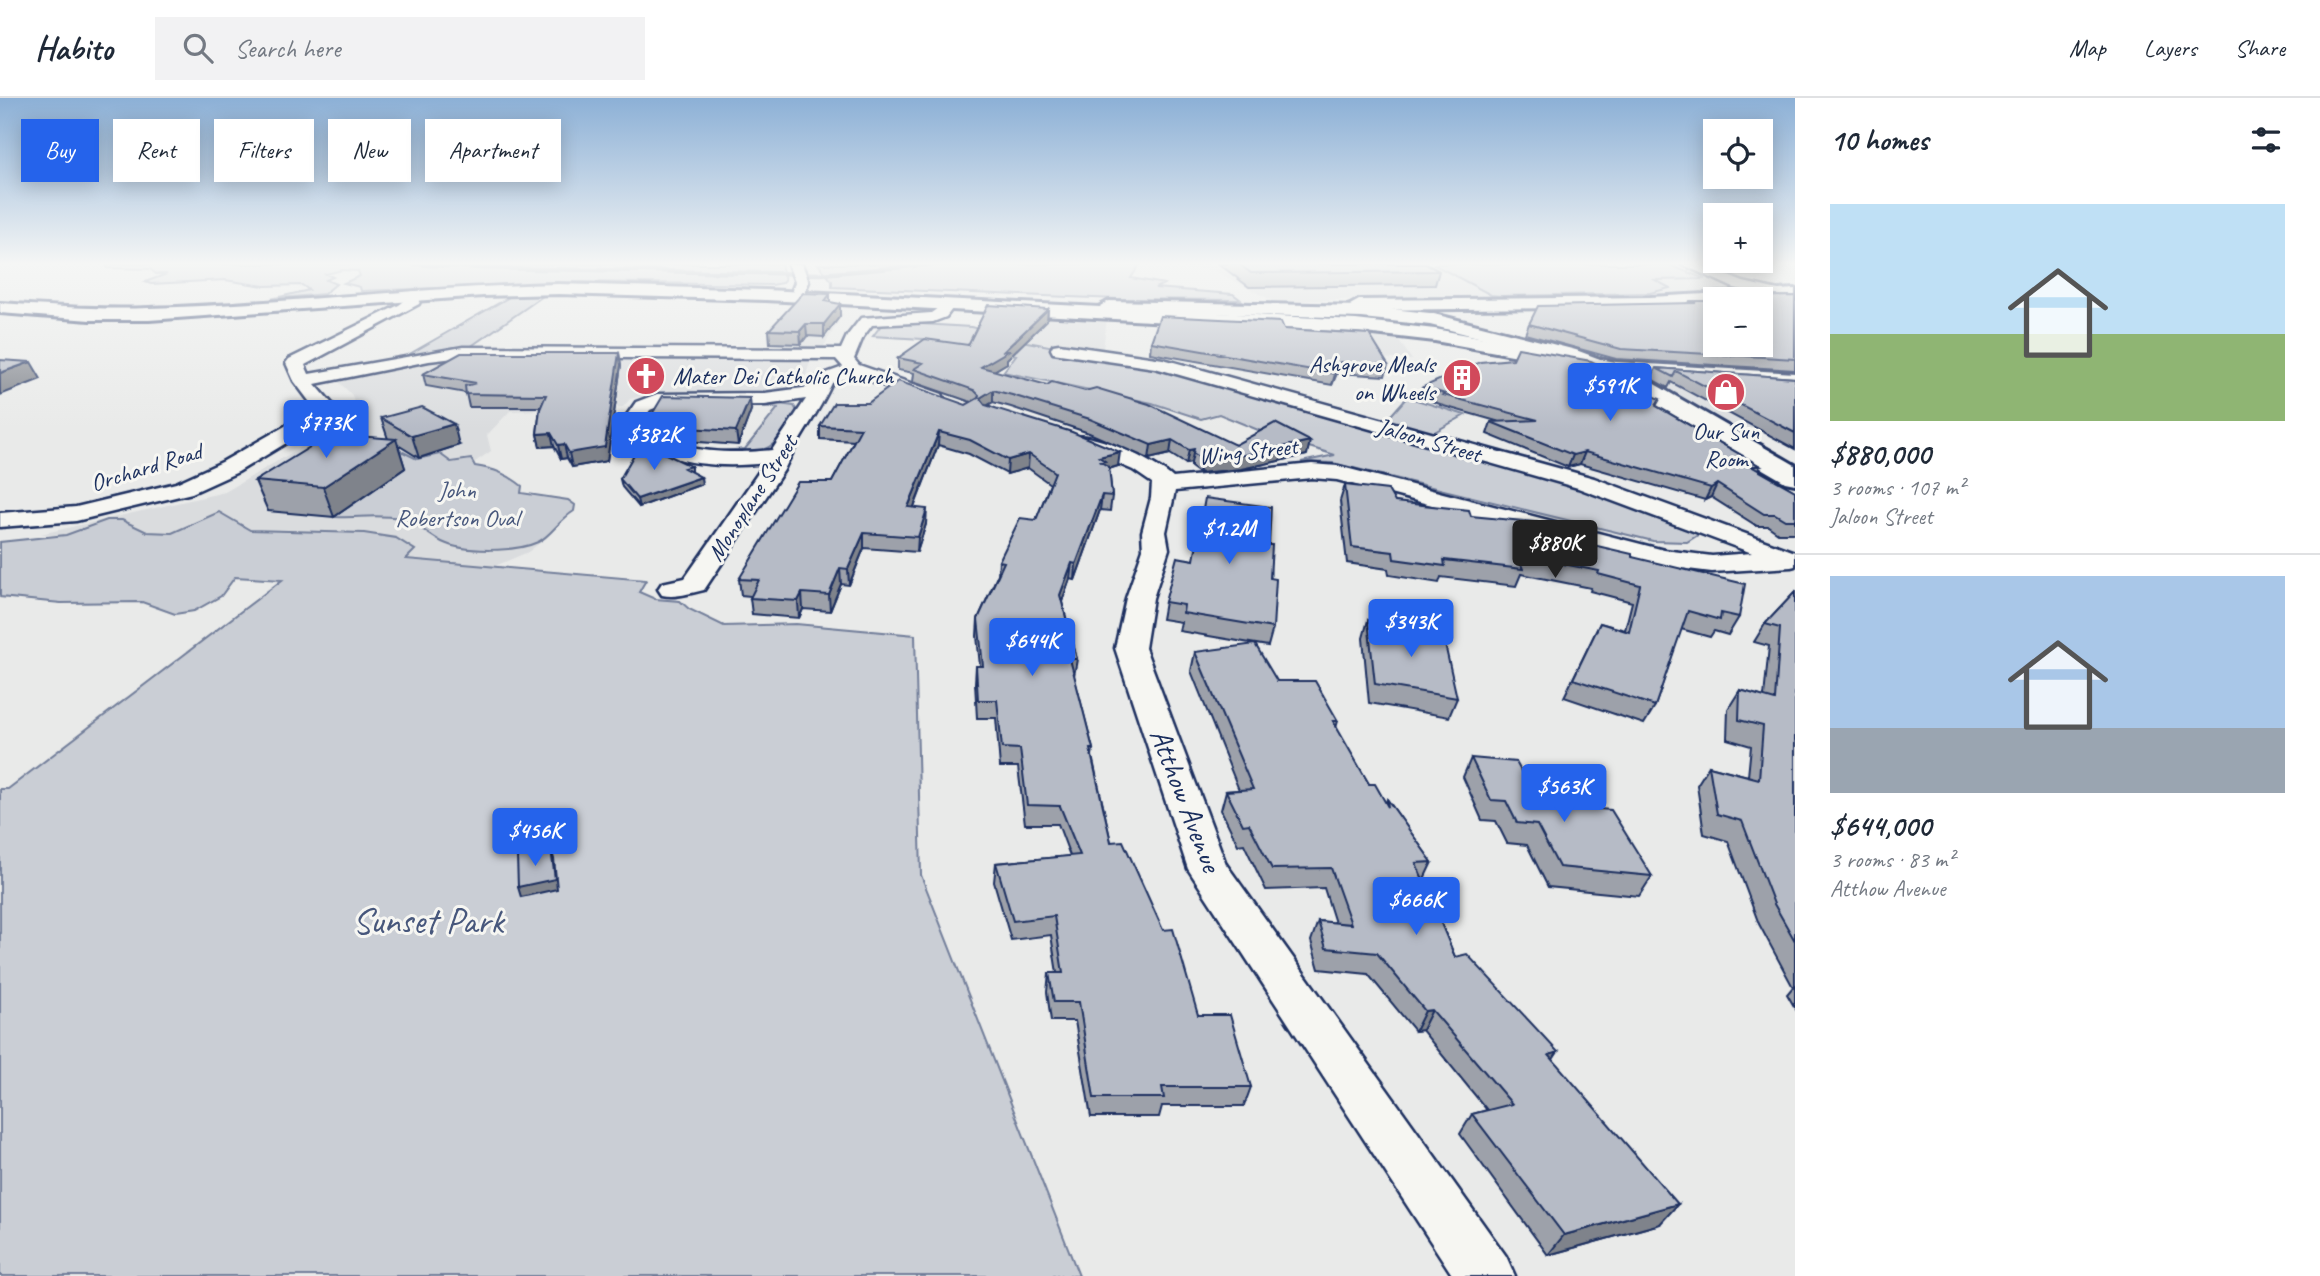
<!DOCTYPE html>
<meta charset="utf-8">
<style>
body{margin:0;font-family:Caveat,sans-serif;background:#f2f2f3;color:#1f2937;height:100vh;display:flex;flex-direction:column;font-size:26px;white-space:nowrap}
*{box-sizing:border-box;margin:0}
p{font-size:23px;color:#747a83}
.icon{flex:none;width:38px;height:38px;fill:none;stroke:currentColor;stroke-width:2;stroke-linecap:round;stroke-linejoin:round}
.map{position:relative;flex:1;overflow:hidden}
.side{display:flex;flex-direction:column;background:#fff;width:525px}
.side>*{flex:none}
.top-card{position:absolute;left:21px;top:21px;width:665px;height:63px;display:flex;gap:14px}
.buttons{position:absolute;left:1703px;top:21px;display:grid;gap:14px}
.buttons a{display:grid;place-items:center;width:70px;height:70px;border-radius:0px;background:#fff;box-shadow:0 4px 18px #0003;font-size:35px}
.price{position:absolute;translate:-50% -60px;padding:0 16px;border-radius:7px;background:#2563eb;color:#fff;font-size:23px;line-height:46px;filter:drop-shadow(0 2px 4px #0008)}
.price::after{content:'';position:absolute;left:50%;top:42px;width:21px;height:16px;margin-left:-10px;background:inherit;clip-path:polygon(0 0,100% 0,50% 100%)}
.price.selected{background:#222;color:#fff}
ul{padding:0;list-style:none}
li{display:grid;align-content:center;gap:14px;height:371px;padding:0 35px}
li+li{border-top:2px solid #e0e1e3}
li span{display:grid;place-items:center;height:217px;border-radius:0px;color:#555}
li>.icon{margin-inline-start:auto}
span .icon{width:126px;height:126px;fill:#fffc;stroke-width:1}
li b{font-size:30px}
h2{display:flex;justify-content:space-between;align-items:center;height:84px;padding:0 35px;font-size:30px}
.chip{padding:0 24px;border-radius:0px;background:#fff;box-shadow:0 4px 18px #0003;font-size:24px;line-height:63px}
.chip.selected{background:#2563eb;color:#fff}
header{display:flex;align-items:center;gap:42px;box-sizing:border-box;height:98px;padding:0 35px;background:#fff;border-bottom:2px solid #e0e1e3}
header strong{font-size:33px}
nav{display:flex;gap:38px;margin-inline-start:auto;font-size:24px}
.search{width:490px;height:63px;background:#f2f2f3;display:flex;align-items:center;gap:18px;box-sizing:border-box;padding:0 24px;border-radius:0px;color:#747a83;font-size:26px}
main{display:flex;flex:1;min-height:0}
.map>svg:first-child{display:block}
.built{fill:#dadcde}
.green{fill:#caced5;stroke:#727e9a;stroke-width:2}
.lines{fill:none;stroke-linecap:round;stroke-linejoin:round}
.stream{stroke:#6c7995;stroke-width:4.5}
.minor-casing{stroke:#1b2f5e;stroke-width:5}
.secondary-casing{stroke:#1b2f5e;stroke-width:6}
.primary-casing{stroke:#1b2f5e;stroke-width:6}
.minor{fill:#f6f6f2;fill-rule:evenodd}
.secondary{fill:#f6f6f2;fill-rule:evenodd}
.primary{fill:#f6f6f2;fill-rule:evenodd}
.wall{fill:#9da1aa;stroke:#1b2f5e;stroke-width:2}
.shaded-wall{fill:#7f838b;stroke:#1b2f5e;stroke-width:2}
.building{fill:#b6bbc6;stroke:#1b2f5e;stroke-width:2}
.labels{text-anchor:middle;stroke-width:6;stroke-linejoin:round;paint-order:stroke}
.far-poi-label{font-size:24px;fill:#1b2f5e;stroke:#f6f6f2;text-anchor:end}
.far-street-label{font-size:24px;fill:#1b2f5e;stroke:#f6f6f2}
.far-park-label{font-size:24px;fill:#47577c;stroke:#f6f6f2}
.street-label{font-size:30px;fill:#1b2f5e;stroke:#f6f6f2}
.near-park-label{font-size:37px;fill:#47577c;stroke:#f6f6f2}
</style>
<header>
<strong>Habito</strong>
<div class="search"><svg class="icon" aria-label="search" viewBox="0 0 24 24"><circle cx="10" cy="10" r="6"/><path d="M15 15l6 6"/></svg>Search here</div>
<nav><a>Map</a><a>Layers</a><a>Share</a></nav>
</header>
<main>
<div class="map">
<svg width="1795" height="1178" viewBox="0 0 1795 1178">
<rect width="100%" height="100%" fill="#e9eae9"/>
<filter id="ink" filterUnits="userSpaceOnUse"><feTurbulence type="fractalNoise" baseFrequency=".0143" numOctaves="2"/><feDisplacementMap in="SourceGraphic" scale="14" xChannelSelector="R" yChannelSelector="G"/><feConvolveMatrix kernelMatrix="1 2 1 2 8 2 1 2 1" color-interpolation-filters="sRGB"/></filter>
<g filter="url(#ink)">
<path class="built" d="M1140,166H1667L1723,189L1720,194L1650,197L1273,203L1213,172Z
M811,208L843,216L824,248L765,250L785,228Z
M1035,217L1107,221L1103,251L1027,244Z
M1336,234L1397,239L1412,262L1303,256Z
M446,259L804,260L810,265L804,282L796,291L771,294L656,295L630,301L623,309L510,313L487,337L491,353L475,364V368L508,377L522,388L521,395L568,402L575,407L574,413L560,422L549,438L528,454L493,469L41,436L225,394L325,335L356,313L352,297L339,284Z
M1667,283L1795,329L1738,330L1661,287Z"/>
<path class="green" d="M107,166H781L785,182L782,185L772,187L584,184L361,193L360,189L344,185L360,178L358,173L342,172L326,176L333,179L326,182L336,186L324,196L271,201L309,192L302,187L264,188L225,182L151,186L145,184L167,176H156L150,171L107,170Z
M818,166H1140L1131,180L1164,186L1155,190L1233,196L1241,202L1118,201L832,189V183Z
M1433,166H1667L1705,181L1655,182L1670,190L1650,195L1501,198L1491,197Z
M546,196L467,251L406,258L513,197Z
M888,224L971,229L1027,244L1133,263L1571,384L1701,435L1687,444L1653,443L1333,365L1301,364L1335,357L1273,338L1219,316L1201,321L1152,305L1003,274L1016,257L923,241L873,238L882,226Z
M1407,299L1465,317L1429,337L1385,324Z
M771,305L794,308L797,313C778,348 766,360 724,353L745,351L778,310L757,307Z
M401,353L417,361L440,356L451,364L471,361L475,368C495,371 507,376 522,388L521,395L568,402L575,407L574,413C558,423 551,438 538,444C516,454 464,455 442,444C426,436 417,424 399,420C379,416 355,420 334,419L404,370L341,364Z
M219,414L250,432L364,435L396,440L415,452L406,461L646,482L639,494L655,501L680,503L689,511L724,528L796,526L915,537L921,777L1079,1178H0V691H8L282,482L235,479L221,498L194,513L175,516L142,504L61,505L0,499V444L66,437L107,422H122L147,434L172,435Z"/>
<g class="lines">
<path class="stream" d="M413,166L481,170L821,176L937,166"/>
<g class="minor-casing">
<path id="minor" d="M788,166H802L809,184L804,195H794L792,192L795,184Z
M1681,166H1699L1743,184L1787,194L1789,197L1782,201L1734,190Z
M415,193L422,197L419,206L305,267L309,276L463,249L841,251L847,238L861,220L931,215L948,203L955,207L946,219L933,224L872,227L863,239L854,261L859,267L942,296L944,300L942,304C910,312 871,265 832,285C819,315 797,342 784,372L704,492C690,495 676,500 662,497L658,491L662,485L685,480L765,365C719,371 649,367 622,324L636,304L657,296L765,295L811,289L818,278L843,269L836,261L463,259L429,263L315,286L335,309L331,318L238,374L192,395L76,423L0,429V415L76,409L176,385L222,364L315,311L294,283L286,265L289,261L399,207L407,201L410,194ZM806,301L772,352C737,356 665,357 642,324L650,312L660,308L765,307Z
M1059,246L1163,261L1594,380L1795,454V468L1791,469L1712,474L1663,468L1337,382L1312,380L1175,393L1166,434L1169,451L1153,500L1145,550L1226,766L1506,1158L1515,1178H1453L1188,771L1115,550L1126,500L1143,451L1142,434L1151,400L1152,385L1133,372L1075,347L1072,343L1075,339C1095,334 1158,365 1173,380L1312,366L1338,368L1664,452L1712,458L1752,455L1578,390L1155,270L1053,255L1051,251L1053,247Z"/>
</g>
<g class="secondary-casing">
<path id="secondary" d="M1109,203L1362,208L1430,215L1576,252L1632,273L1795,367V386L1785,384L1658,310L1634,301L1631,296L1632,293L1616,283L1562,260L1430,227L1362,220L1103,212L1100,208Z"/>
</g>
<g class="primary-casing">
<path id="primary" d="M559,186L766,192L1356,222L1435,231L1616,264L1795,275V289L1616,276L1435,243L1356,234L766,202L559,196L483,198L149,222H90L0,215V205C50,208 99,212 149,210C286,206 422,189 559,186Z
M1795,191V201H1715V206L1650,209L1359,212L1350,207L1359,202L1650,199Z"/>
</g>
<use href="#minor" class="minor"/>
<use href="#secondary" class="secondary"/>
<use href="#primary" class="primary"/>
</g>
<path class="wall" d="M1219,166H1426L1439,173L1435,187L1249,189Z
M830,196V204L840,218L824,239L807,238L801,246L770,245L769,232Z
M1795,198V272L1616,261L1525,236L1529,226L1689,205L1690,203H1715V247L1760,201H1732L1733,199Z
M1048,211L1047,222L1007,261V265L994,273L1235,347L1307,357L1241,371L1199,375L1191,369V365L1186,366L1170,356L1149,361L1089,335L1011,309L993,304L988,307L1118,368L1109,371L1112,398L1110,413L1100,412L1075,482L1070,481L1062,504L1077,561L1074,578L1093,651L1092,658L1111,744L1198,917L1251,989L1244,1008H1162L1159,1019H1091L1075,923H1051L1047,894L1049,875H1057L1051,837L1011,842L994,784L996,765L1070,758L1058,726H1025L1018,669H1000L996,620H977L975,585L976,568H980L977,538L978,521L998,476L999,463L1036,422L1050,386L1028,370L1007,376L969,356L938,347L914,410L926,426L917,454L864,450L849,487L841,486L830,513L803,511L799,520L752,516L750,500L751,498L741,497L739,481L832,384L854,343L820,341V328L966,307L971,304L913,284L914,275L898,272V260L968,247Z
M1284,231L1388,267L1385,278L1337,275L1332,287L1150,255L1151,244Z
M619,255L621,267L607,363L572,369L567,360L561,361L554,348L540,349L537,336L540,309H469L466,295L426,288L423,276Z
M1656,270L1795,280V351L1671,284L1668,290L1651,281Z
M1423,289L1638,293L1657,308L1760,368L1758,372L1795,393V435H1778L1768,428H1757L1711,399L1705,402L1580,366L1568,369L1487,336L1491,324H1500L1440,307V306L1420,299Z
M751,312L738,347L673,342L653,332L651,318Z
M381,320L459,347L419,360L398,347L405,370L334,419L268,413L255,383L388,341Z
M691,368V374L702,386L639,409L622,389L620,381Z
M1345,387L1395,404L1471,418L1584,445L1632,459L1739,519L1728,537L1714,533L1710,539L1681,531L1655,608L1644,626L1564,599L1600,525L1625,532L1632,504L1590,493L1591,490L1521,476L1516,488L1441,479L1439,485L1389,477L1388,471L1347,465L1340,403Z
M1269,447L1273,530L1268,548L1179,533L1181,524L1162,521L1165,504L1194,462Z
M1795,494V910L1787,896L1793,889L1759,826L1728,743L1704,736L1697,687L1709,668L1748,678L1751,648L1727,641L1728,611L1740,592L1764,599L1769,548L1754,544L1765,526Z
M1368,522L1457,600L1449,619L1369,605L1363,540Z
M1195,554L1277,583L1338,623L1336,630L1369,686L1386,705L1387,701L1432,764L1423,783L1455,859L1553,962L1660,1126L1548,1157L1460,1036L1472,1016L1487,1012L1422,932L1415,933L1368,876L1319,871L1311,843L1318,823L1335,825L1324,790L1266,792L1244,746L1238,747L1221,712L1226,693L1239,692L1191,573Z
M1471,660L1539,706L1652,778L1639,798L1548,789L1527,747L1507,745L1496,723L1482,722L1463,679Z"/>
<path class="shaded-wall" d="M840,206V218L824,239V226Z
M1048,211L1047,222L1007,261V265L980,281L981,269L1004,253Z
M806,226L807,238L801,246L800,233Z
M619,255L621,267L607,363L572,369L569,355Z
M31,264L41,281L0,297V275Z
M1340,264L1337,275L1332,287L1335,276Z
M993,292V304L979,312L980,300Z
M750,300L751,312L738,347L736,333Z
M454,326L459,347L419,360L412,338Z
M939,334L938,347L908,424V409Z
M551,335L554,348L540,349L537,336Z
M396,341L405,370L334,419L323,389Z
M1172,342L1170,356L1149,361L1151,347Z
M1310,343L1307,357L1241,371L1199,375L1202,361Z
M564,346L567,360L561,361L558,347Z
M1194,351L1191,365L1186,366L1189,352Z
M1120,354L1118,368L1104,372L1099,359Z
M1585,354L1580,366L1568,369L1573,357Z
M1029,356L1028,370L1007,376L1008,362Z
M701,379L702,386L639,409L637,401Z
M1717,386L1711,399L1705,402L1711,390Z
M1102,397L1100,412L1075,482L1076,466Z
M927,411L926,426L917,454L918,439Z
M864,435V450L849,487L848,471Z
M1072,465L1070,481L1058,514L1060,497Z
M840,470L841,486L830,513L829,497Z
M802,495L803,511L799,520L798,503Z
M551,751L554,761L557,791L521,799L518,789Z
M1432,912L1422,932L1415,933L1425,913Z
M1558,954L1544,975L1549,957Z
M1678,1106L1660,1126L1548,1157L1564,1137Z"/>
<path class="building" d="M1239,166H1426L1439,173L1251,175Z
M803,195L830,196L825,203L840,206L824,226H806L800,233L769,232Z
M1795,198V261L1621,251L1529,226L1538,208L1696,205L1690,203H1715V247H1760V201H1737L1733,199Z
M988,207L1048,211L1004,253H1008L981,269L1047,287L1052,284L1085,293L1096,290L1149,306L1235,347L1275,325L1310,343L1244,357L1202,361L1193,355L1194,351L1189,352L1172,342L1151,347L1090,321L1012,297L993,292L980,300L985,307L1072,334L1120,354L1099,359L1105,363L1101,364L1109,369L1112,398L1102,397L1076,466L1072,465L1060,497L1077,561H1070L1093,651H1090L1111,744L1123,743L1163,832L1173,831L1198,917H1230L1251,989H1162L1164,1000H1094L1079,904H1054L1049,875H1063L1054,818L1013,823L996,765L1080,757L1060,708L1027,707L1020,651L1002,650L997,602H978L976,568H983L978,521L1004,464L999,463L1020,420L1036,422L1055,374L1029,356L1008,362L970,342L939,334L908,409L927,411L918,439L864,435L848,471L840,470L829,497L802,495L798,503L750,500L759,482L739,481L798,384H832L861,330L820,328L834,305H868L898,283L966,307L978,300L979,297L974,292L914,271L923,265L898,260L925,241L968,247Z
M1160,218L1281,224L1284,231L1369,236L1388,267L1340,264L1335,276L1151,244Z
M1518,250L1591,263L1633,284L1638,293L1660,301L1656,308L1760,368H1751L1795,393V422H1785L1775,416H1764L1717,386L1711,390L1585,354L1573,357L1491,324L1538,322L1443,297L1445,296L1423,289L1480,264L1513,261Z
M461,255H619L605,349L569,355L564,346L558,347L551,335L537,336L540,311L546,297L466,296L465,288L476,285L423,276Z
M0,262L31,264L0,275Z
M1656,270L1795,280V335L1676,273L1673,279Z
M663,298L750,300L736,333L671,329L651,318Z
M422,309L454,326L412,338L381,320Z
M331,336L396,341L323,389L255,383Z
M641,344L691,368L684,370L701,379L637,401L620,381Z
M1345,387L1388,392L1395,404L1469,412L1471,418L1545,425V435L1584,442V445L1632,456V459L1745,486L1739,519L1721,515L1720,522L1688,513L1655,608L1573,581L1600,525L1629,534L1640,487L1598,476L1599,473L1517,457L1523,471L1444,462L1445,468L1394,461L1393,454L1352,449Z
M1205,400L1271,409L1269,447H1272L1270,480L1276,481L1273,530L1183,515L1184,507L1165,504L1177,459L1194,462Z
M1795,494V843L1774,806L1742,723L1717,716L1709,668L1759,681L1763,628L1739,622L1740,592L1775,602L1780,530L1765,526Z
M1368,522L1442,533L1457,600L1375,586Z
M1255,546L1277,583H1315L1338,623H1333L1369,686H1375L1388,709L1387,701L1432,764L1416,765L1455,859L1467,856L1558,954L1549,957L1678,1106L1564,1137L1472,1016L1512,1006L1432,912L1425,913L1377,855L1326,850L1318,823L1351,826L1331,770L1272,771L1249,726L1243,727L1226,693L1253,691L1195,554Z
M1471,660L1516,664L1539,706L1611,712L1652,778L1559,769L1537,727L1517,725L1506,703L1491,702Z
M551,751L555,781L518,789L517,758Z"/>
</g>
<linearGradient id="sky" x2="0" y2="1"><stop stop-color="#8cb0d6"/><stop offset="0.5" stop-color="#f5f6f5"/><stop offset="1" stop-color="#f5f6f5" stop-opacity="0"/></linearGradient>
<rect width="1795" height="331" fill="url(#sky)"/>
<defs>
<g id="church-disc" transform="scale(2.0125)"><circle r="9.5" fill="#d1495b" stroke="#f6f6f2"/><path d="M-1.2-6h2.4v3.5h3.3v2.4h-3.3V6h-2.4V-.1h-3.3v-2.4h3.3Z" fill="#fff"/></g>
<g id="building-disc" transform="scale(2.0125)"><circle r="9.5" fill="#d1495b" stroke="#f6f6f2"/><path d="M-4-6H4V6H1V3H-1V6H-4ZM-2.5-4.3h1.7v1.8h-1.7ZM.8-4.3h1.7v1.8H.8ZM-2.5-1h1.7V.8h-1.7ZM.8-1h1.7V.8H.8Z" fill="#fff"/></g>
<g id="shop-disc" transform="scale(2.0125)"><circle r="9.5" fill="#d1495b" stroke="#f6f6f2"/><path d="M-5-2.5h2.3a2.7 3.5 0 0 1 5.4 0H5L5.5 6h-11ZM-1.5-2.5h3a1.5 2.3 0 0 0-3 0Z" fill="#fff"/></g>
</defs>
<g fill-rule="evenodd">
<use href="#church-disc" x="646" y="278"/>
<use href="#building-disc" x="1462" y="280"/>
<use href="#shop-disc" x="1726" y="294"/>
</g>
<g class="labels">
<g class="far-poi-label">
<text x="1435" y="274">Ashgrove Meals<tspan x="1435" dy="28">on Wheels</tspan></text>
<text x="673" y="286" text-anchor="start">Mater Dei Catholic Church</text>
<text x="1726" y="341" text-anchor="middle">Our Sun<tspan x="1726" dy="28">Room</tspan></text>
</g>
<g class="far-street-label">
<text transform="translate(1429 342) rotate(16)" y="8">Jaloon Street</text>
<text transform="translate(1248 353) rotate(-6)" y="8">Wing Street</text>
<text transform="translate(146 369) rotate(-17)" y="8">Orchard Road</text>
<text transform="translate(752 400) rotate(-57)" y="8">Monoplane Street</text>
</g>
<g class="far-park-label">
<text x="457" y="400">John<tspan x="457" dy="28">Robertson Oval</tspan></text>
</g>
<g class="street-label">
<text transform="translate(1186 702) rotate(69)" y="10">Atthow Avenue</text>
</g>
<g class="near-park-label">
<text x="428" y="835">Sunset Park</text>
</g>
</g>
</svg>
<div class="buttons">
<a><svg class="icon" aria-label="locate" viewBox="0 0 24 24"><circle cx="12" cy="12" r="6"/><path d="M12 2v4M12 18v4M2 12h4M18 12h4"/></svg></a>
<a>+</a>
<a>−</a>
</div>
<b class="price" style="left:1610px;top:325px">$591K</b>
<b class="price" style="left:326px;top:362px">$773K</b>
<b class="price" style="left:654px;top:374px">$382K</b>
<b class="price" style="left:1229px;top:468px">$1.2M</b>
<b class="price selected" style="left:1555px;top:482px">$880K</b>
<b class="price" style="left:1411px;top:561px">$343K</b>
<b class="price" style="left:1032px;top:580px">$644K</b>
<b class="price" style="left:1564px;top:726px">$563K</b>
<b class="price" style="left:535px;top:770px">$456K</b>
<b class="price" style="left:1416px;top:839px">$666K</b>
<div class="top-card">
<a class="chip selected">Buy</a>
<a class="chip">Rent</a>
<a class="chip">Filters</a>
<a class="chip">New</a>
<a class="chip">Apartment</a>
</div>
</div>
<section class="side">
<h2>10 homes<svg class="icon" aria-label="filters" viewBox="0 0 24 24"><path d="M4 7h16M4 17h16"/><circle cx="9" cy="7" r="2"/><circle cx="15" cy="17" r="2"/></svg></h2>
<ul>
<li><span style="background:linear-gradient(#bfe0f5 60%,#8fb573 0)"><svg class="icon" aria-label="home" viewBox="0 0 24 24"><path d="M3 11l9-7 9 7M6 9v11h12V9"/></svg></span><div><b>$880,000</b><p>3 rooms · 107 m²</p><p>Jaloon Street</p></div></li>
<li><span style="background:linear-gradient(#a9c7e8 70%,#9aa5b1 0)"><svg class="icon" aria-label="home" viewBox="0 0 24 24"><path d="M3 11l9-7 9 7M6 9v11h12V9"/></svg></span><div><b>$644,000</b><p>3 rooms · 83 m²</p><p>Atthow Avenue</p></div></li>
</ul>
</section>
</main>
